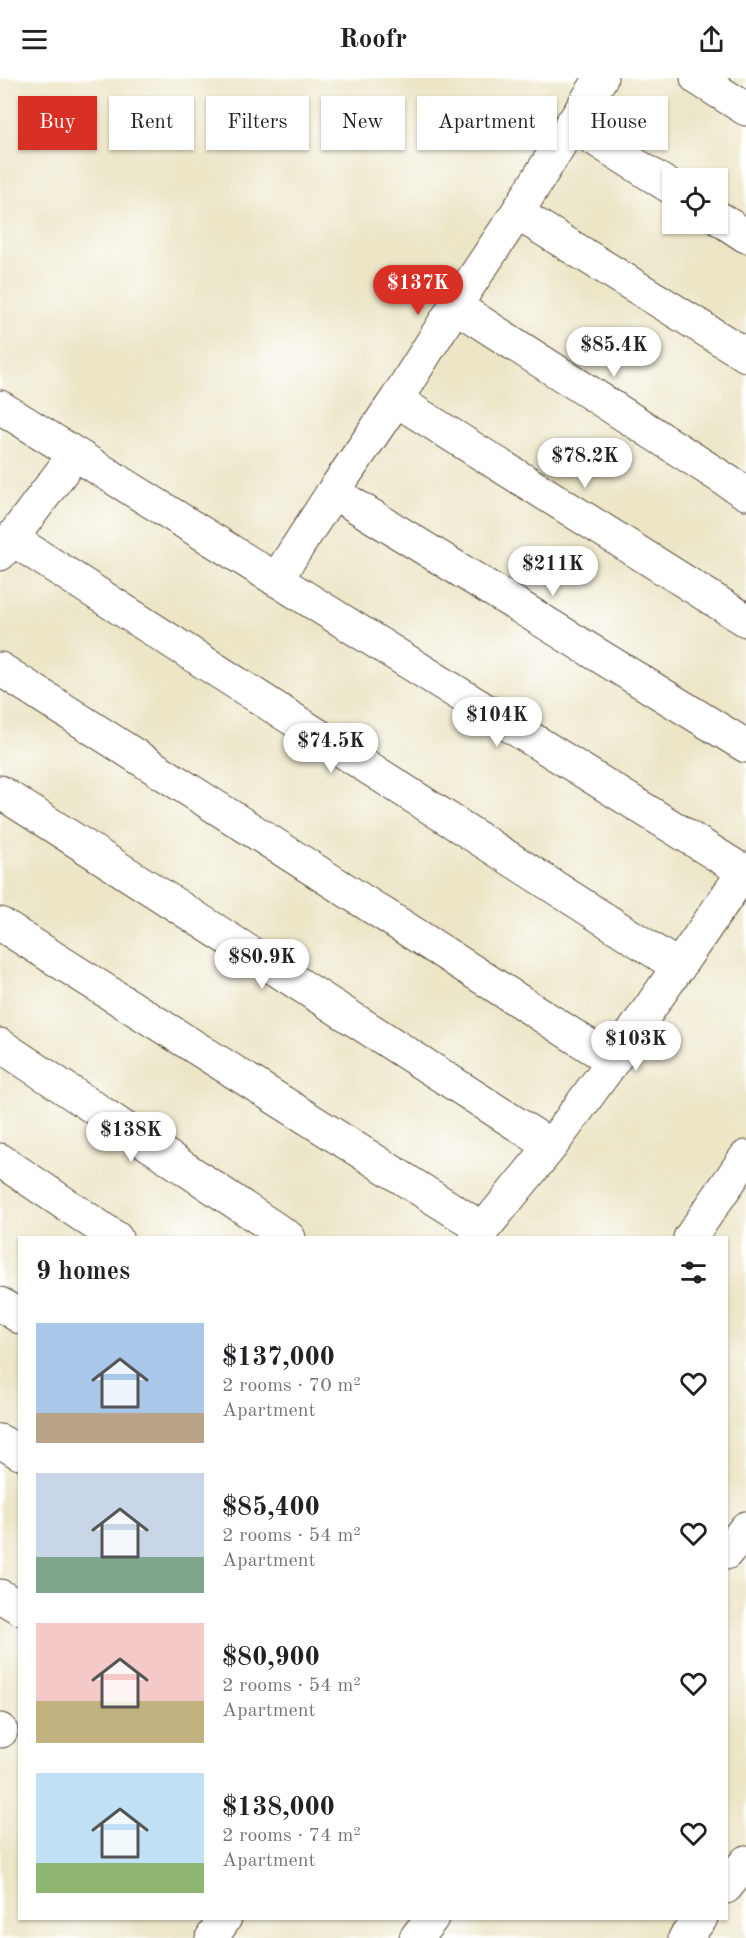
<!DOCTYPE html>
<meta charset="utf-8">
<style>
body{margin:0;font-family:"Old Standard TT",serif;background:#f2f2f2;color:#202124;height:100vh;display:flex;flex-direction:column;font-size:22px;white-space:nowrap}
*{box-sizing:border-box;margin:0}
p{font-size:20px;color:#757577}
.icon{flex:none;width:33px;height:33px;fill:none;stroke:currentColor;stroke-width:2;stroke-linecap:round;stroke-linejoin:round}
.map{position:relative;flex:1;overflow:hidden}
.side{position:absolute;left:18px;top:1158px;width:710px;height:684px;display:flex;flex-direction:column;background:#fff;border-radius:0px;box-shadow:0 2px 4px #0004}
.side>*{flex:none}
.banner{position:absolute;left:18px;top:18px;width:711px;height:54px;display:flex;gap:12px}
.buttons{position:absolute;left:662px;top:90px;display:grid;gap:12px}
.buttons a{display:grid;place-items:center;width:66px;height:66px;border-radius:0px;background:#fff;box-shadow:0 2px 4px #0004;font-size:30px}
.price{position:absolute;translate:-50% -51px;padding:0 14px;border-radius:21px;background:#fff;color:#222;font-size:20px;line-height:39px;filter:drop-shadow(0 2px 3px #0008)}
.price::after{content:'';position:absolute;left:50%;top:36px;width:18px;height:14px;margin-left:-9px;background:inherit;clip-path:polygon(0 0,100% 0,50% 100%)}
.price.current{background:#d93025;color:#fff}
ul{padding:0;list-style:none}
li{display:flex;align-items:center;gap:18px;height:150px;padding:0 18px}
li span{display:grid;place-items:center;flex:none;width:168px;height:120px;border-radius:0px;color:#555}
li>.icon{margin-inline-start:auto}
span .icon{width:72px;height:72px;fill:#fffc;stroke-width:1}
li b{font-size:26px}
h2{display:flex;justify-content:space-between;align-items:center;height:72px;padding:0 18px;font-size:26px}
.tag{padding:0 21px;border-radius:0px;background:#fff;box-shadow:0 2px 4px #0004;font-size:21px;line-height:54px}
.tag.current{background:#d93025;color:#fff}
header{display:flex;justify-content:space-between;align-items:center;height:78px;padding:0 18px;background:#fff;font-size:27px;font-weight:600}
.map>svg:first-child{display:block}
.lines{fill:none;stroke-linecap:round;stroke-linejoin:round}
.minor-casing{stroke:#564637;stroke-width:35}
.minor{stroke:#fff;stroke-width:33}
</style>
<header><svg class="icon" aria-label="menu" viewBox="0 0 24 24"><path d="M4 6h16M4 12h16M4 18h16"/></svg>Roofr<svg class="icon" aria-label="share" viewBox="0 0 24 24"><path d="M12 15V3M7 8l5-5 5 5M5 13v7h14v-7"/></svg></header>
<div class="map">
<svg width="746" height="1860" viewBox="0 0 746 1860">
<rect width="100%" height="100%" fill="#fff"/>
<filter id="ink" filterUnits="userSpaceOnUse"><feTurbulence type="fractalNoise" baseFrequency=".0167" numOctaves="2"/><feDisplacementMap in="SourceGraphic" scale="12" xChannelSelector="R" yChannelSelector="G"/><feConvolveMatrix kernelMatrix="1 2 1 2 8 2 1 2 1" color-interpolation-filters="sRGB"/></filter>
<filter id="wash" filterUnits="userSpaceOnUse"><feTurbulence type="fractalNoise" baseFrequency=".008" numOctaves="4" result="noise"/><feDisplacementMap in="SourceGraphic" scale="24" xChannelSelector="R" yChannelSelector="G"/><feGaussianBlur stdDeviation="1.35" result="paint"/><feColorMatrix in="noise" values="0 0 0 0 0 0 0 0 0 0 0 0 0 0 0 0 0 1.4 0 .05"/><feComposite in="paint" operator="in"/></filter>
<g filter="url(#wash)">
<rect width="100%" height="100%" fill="#ece6c7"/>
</g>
<g filter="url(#ink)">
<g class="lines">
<g class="minor-casing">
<path id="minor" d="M697,0L746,31
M571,46L672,110
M517,135L746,277
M717,139L746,158
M455,228L746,415
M396,322L746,542
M0,329L746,795
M333,414L746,668
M12,461L679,889
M0,476L75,376
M276,502L333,414L396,322L455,228L517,135L601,0
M0,591L613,983
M0,714L551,1068
M0,846L483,1151
M0,967L289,1160
M0,1082L116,1160
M476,1160L551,1068L613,983L746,791
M690,1160L746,1079
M0,1226L20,1239
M0,1363L20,1375
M726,1475L746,1450
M0,1518L20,1530
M0,1652L1,1653
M726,1809L746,1784
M212,1860L225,1840
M416,1860L432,1840
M685,1860L701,1840"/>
</g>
<use href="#minor" class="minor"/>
</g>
</g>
</svg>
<div class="buttons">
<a><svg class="icon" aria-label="locate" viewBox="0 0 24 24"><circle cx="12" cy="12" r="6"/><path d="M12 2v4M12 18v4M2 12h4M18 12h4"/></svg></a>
</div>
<b class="price current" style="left:418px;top:238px">$137K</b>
<b class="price" style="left:614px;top:300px">$85.4K</b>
<b class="price" style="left:585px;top:411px">$78.2K</b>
<b class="price" style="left:553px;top:519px">$211K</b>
<b class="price" style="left:497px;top:670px">$104K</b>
<b class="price" style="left:331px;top:696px">$74.5K</b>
<b class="price" style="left:262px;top:912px">$80.9K</b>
<b class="price" style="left:636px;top:994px">$103K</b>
<b class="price" style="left:131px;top:1085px">$138K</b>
<div class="banner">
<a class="tag current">Buy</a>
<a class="tag">Rent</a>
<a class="tag">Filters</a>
<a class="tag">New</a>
<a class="tag">Apartment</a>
<a class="tag">House</a>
</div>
<section class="side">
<h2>9 homes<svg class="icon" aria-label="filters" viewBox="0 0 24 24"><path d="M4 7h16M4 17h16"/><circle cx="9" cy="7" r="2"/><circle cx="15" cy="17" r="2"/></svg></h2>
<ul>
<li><span style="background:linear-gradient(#a9c7e8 75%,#b9a48a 0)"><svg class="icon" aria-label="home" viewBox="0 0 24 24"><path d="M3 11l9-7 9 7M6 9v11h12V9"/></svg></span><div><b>$137,000</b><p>2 rooms · 70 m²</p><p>Apartment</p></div><svg class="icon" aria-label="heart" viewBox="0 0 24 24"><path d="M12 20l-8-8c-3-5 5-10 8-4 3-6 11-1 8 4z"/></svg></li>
<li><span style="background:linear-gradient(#c9d6e8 70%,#7fa58c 0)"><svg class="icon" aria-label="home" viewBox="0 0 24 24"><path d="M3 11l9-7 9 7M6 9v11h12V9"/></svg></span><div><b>$85,400</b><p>2 rooms · 54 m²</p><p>Apartment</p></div><svg class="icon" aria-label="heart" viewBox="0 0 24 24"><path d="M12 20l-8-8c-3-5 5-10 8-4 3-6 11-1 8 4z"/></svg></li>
<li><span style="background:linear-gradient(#f6c9c9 65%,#c2b280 0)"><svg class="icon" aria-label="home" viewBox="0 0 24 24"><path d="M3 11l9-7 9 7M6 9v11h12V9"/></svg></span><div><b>$80,900</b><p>2 rooms · 54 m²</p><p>Apartment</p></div><svg class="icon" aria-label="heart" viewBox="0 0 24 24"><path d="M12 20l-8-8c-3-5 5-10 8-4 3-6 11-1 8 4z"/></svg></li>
<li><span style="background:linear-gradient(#bfe0f5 75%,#8fb573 0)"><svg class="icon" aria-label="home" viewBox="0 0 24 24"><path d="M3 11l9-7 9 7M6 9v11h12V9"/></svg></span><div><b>$138,000</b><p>2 rooms · 74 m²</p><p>Apartment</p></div><svg class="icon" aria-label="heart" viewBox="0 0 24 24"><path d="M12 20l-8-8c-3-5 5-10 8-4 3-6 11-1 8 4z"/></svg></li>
</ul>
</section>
</div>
